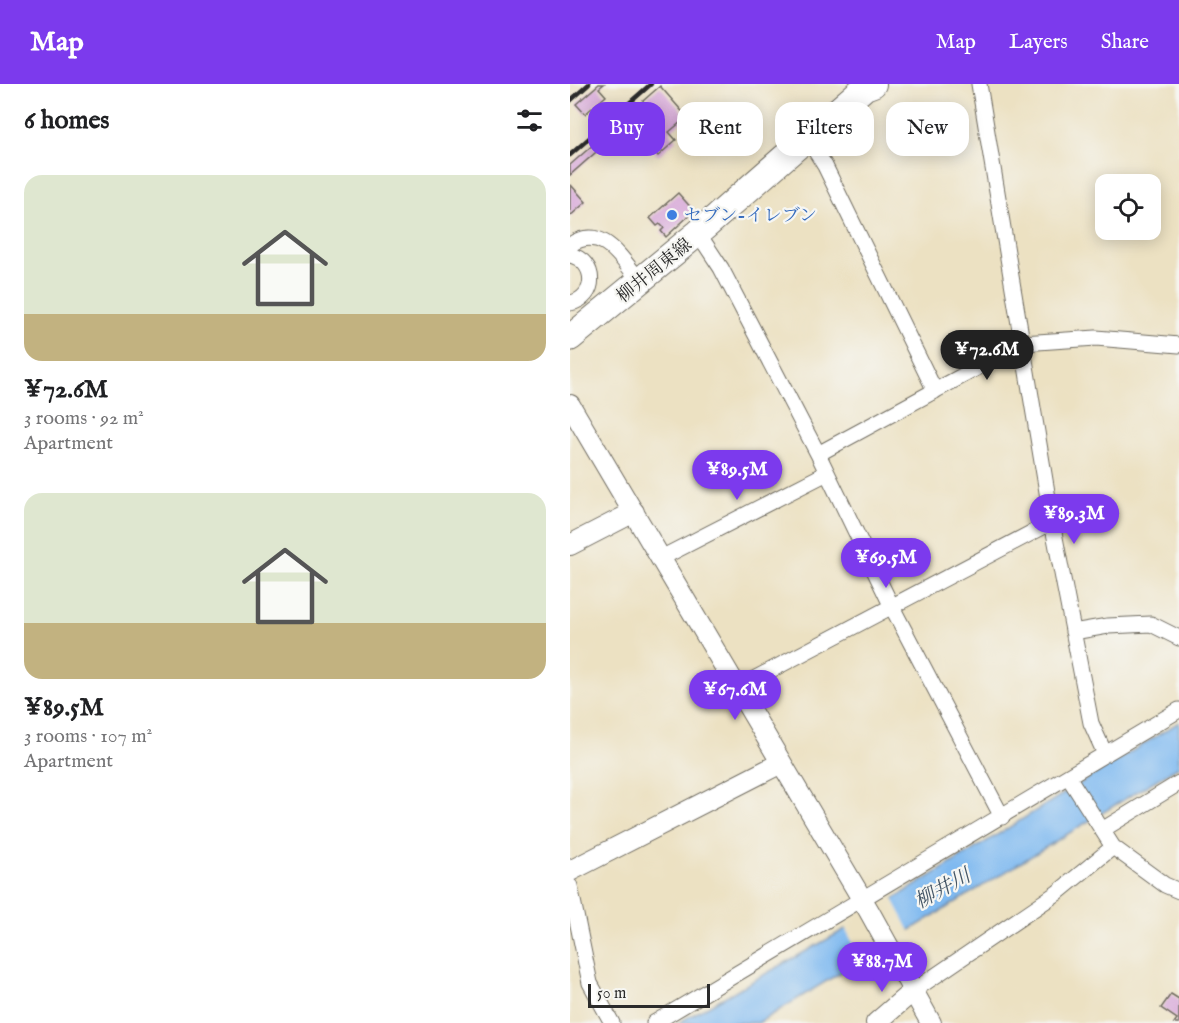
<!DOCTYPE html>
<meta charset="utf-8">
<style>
body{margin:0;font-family:"IM FELL English","Noto Serif JP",serif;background:#f2f2f2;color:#202124;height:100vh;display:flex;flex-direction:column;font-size:22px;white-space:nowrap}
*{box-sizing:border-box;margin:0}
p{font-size:20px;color:#757577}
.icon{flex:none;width:33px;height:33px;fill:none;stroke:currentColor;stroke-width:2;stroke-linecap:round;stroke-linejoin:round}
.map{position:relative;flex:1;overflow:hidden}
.drawer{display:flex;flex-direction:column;background:#fff;width:570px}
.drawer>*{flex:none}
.banner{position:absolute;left:18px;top:18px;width:501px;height:54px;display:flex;gap:12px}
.tools{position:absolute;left:525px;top:90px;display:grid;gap:12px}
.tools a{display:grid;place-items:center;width:66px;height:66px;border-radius:12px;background:#fff;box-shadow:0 3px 15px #0003;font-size:30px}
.scale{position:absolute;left:18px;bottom:15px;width:122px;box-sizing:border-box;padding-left:6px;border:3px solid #2b2b2b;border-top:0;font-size:16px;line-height:21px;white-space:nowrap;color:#2b2b2b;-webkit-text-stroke:4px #f6f6f2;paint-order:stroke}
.price{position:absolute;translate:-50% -51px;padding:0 14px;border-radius:21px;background:#7c3aed;color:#fff;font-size:20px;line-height:39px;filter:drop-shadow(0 2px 3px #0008)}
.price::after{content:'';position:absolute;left:50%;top:36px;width:18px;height:14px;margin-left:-9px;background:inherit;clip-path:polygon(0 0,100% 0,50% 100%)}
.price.selected{background:#222;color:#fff}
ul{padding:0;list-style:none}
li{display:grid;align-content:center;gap:12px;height:318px;padding:0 24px}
li span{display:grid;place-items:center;height:186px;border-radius:18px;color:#555}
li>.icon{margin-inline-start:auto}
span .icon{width:108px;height:108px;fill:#fffc;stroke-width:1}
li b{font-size:26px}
h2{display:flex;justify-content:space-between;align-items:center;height:72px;padding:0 24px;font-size:26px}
.pill{padding:0 21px;border-radius:18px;background:#fff;box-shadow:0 3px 15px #0003;font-size:21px;line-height:54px}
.pill.selected{background:#7c3aed;color:#fff}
header{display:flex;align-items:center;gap:36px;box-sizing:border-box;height:84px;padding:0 30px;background:#7c3aed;color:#fff}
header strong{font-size:28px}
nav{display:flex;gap:33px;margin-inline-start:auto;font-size:21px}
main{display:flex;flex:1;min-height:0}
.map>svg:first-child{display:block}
.water{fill:#7fb9f0;stroke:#55728e;stroke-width:1.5}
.pier{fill:#ece1c2}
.building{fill:#d6a4d7}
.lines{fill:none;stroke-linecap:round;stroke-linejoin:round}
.minor-casing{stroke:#6f6b60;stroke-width:17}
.tertiary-casing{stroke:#6f6b60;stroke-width:22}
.primary-casing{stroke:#6f6b60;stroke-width:28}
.minor{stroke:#fff;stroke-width:15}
.tertiary{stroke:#fff;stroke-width:20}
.primary{stroke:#fff;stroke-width:26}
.rail{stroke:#2b2b2b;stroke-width:4.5}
.shop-dot{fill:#3f7fe0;stroke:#f6f6f2;stroke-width:2}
.labels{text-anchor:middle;stroke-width:4.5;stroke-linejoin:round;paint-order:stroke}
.shop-label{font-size:18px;fill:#366cbe;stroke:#f6f6f2;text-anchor:start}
.street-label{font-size:18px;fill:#2b2b2b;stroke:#f6f6f2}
.water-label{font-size:20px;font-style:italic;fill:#445666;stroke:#f6f6f2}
</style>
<header>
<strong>Map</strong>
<nav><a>Map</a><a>Layers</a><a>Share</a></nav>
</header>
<main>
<section class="drawer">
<h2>6 homes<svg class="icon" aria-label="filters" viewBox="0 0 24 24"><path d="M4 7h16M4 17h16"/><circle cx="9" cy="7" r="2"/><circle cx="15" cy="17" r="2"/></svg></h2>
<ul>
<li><span style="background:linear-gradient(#dfe7d0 75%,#c2b280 0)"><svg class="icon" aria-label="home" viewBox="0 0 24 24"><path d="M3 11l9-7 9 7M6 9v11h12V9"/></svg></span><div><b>¥72.6M</b><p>3 rooms · 92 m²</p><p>Apartment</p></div></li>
<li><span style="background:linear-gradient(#dfe7d0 70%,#c2b280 0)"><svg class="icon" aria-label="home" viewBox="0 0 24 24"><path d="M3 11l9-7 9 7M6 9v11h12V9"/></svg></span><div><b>¥89.5M</b><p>3 rooms · 107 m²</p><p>Apartment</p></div></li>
</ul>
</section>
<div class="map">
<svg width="609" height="939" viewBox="0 0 609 939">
<rect width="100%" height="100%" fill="#f6f6f2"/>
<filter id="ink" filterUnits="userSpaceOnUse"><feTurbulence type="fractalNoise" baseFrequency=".0167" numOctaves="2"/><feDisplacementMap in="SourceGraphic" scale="12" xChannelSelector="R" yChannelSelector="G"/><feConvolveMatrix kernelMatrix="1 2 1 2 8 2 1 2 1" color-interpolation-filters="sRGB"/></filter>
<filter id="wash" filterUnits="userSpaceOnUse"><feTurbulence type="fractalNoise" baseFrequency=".008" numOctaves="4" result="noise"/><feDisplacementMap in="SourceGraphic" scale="24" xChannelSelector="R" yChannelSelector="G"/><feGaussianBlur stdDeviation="1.35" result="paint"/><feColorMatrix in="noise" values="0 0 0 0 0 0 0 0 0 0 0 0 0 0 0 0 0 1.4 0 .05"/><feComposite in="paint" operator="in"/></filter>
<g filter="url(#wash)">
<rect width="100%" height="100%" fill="#ece1c2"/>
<path class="water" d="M609,638V682L188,939H108L272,847Z"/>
<path class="pier" d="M322,813L341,849L293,878L274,842Z"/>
<g id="blocks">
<path class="building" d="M29,0H34L29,4L36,12L15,30L6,20Z
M90,2L117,33L99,48L106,56L88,72L59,39L0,91V81Z
M1,101L16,118L0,132V102Z
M108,109L124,127L96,153L91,147L94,144L90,140L87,142L80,134Z
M601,910L609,915V939H604L607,935L591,924Z"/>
</g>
</g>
<g filter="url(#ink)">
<use href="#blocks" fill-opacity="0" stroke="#6f6b60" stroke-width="1.5"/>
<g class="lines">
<g class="minor-casing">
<path id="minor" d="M409,0L482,438L521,639L535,670
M238,55L255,82L365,307
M128,149L151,184L248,370L321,521L432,733
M0,161C33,139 51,175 70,197
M0,171C27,177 28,214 0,219
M248,370L453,259L526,254L609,261
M91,474L257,389
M503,548L538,542L581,540L609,554
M167,604L482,438
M500,691L501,697L543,763L595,801L609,807
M532,746L609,699
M0,802L20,899L42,939
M343,907L487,809L543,763
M84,939L609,626"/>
</g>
<g class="tertiary-casing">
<path id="tertiary" d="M0,321L299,827L361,939
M0,461L64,428
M0,787L211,679
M306,939L343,907"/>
</g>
<g class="primary-casing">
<path id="primary" d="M0,254L128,149L295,3L303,0"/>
</g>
<use href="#minor" class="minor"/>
<use href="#tertiary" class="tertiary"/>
<use href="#primary" class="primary"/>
<path class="rail" d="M0,17L19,0
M0,71L81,0"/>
</g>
</g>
<circle class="shop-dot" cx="102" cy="131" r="6"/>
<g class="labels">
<g class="shop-label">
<text x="114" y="137">セブン-イレブン</text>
</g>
<g class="street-label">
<text transform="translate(84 186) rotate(-39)" y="6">柳井周東線</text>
</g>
<g class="water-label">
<text transform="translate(372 804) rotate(-29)" y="7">柳井川</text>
</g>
</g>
</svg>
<div class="tools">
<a><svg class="icon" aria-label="locate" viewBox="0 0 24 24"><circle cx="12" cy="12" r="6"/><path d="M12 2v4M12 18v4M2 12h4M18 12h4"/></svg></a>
</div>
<div class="scale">50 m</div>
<b class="price selected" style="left:417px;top:297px">¥72.6M</b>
<b class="price" style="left:167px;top:417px">¥89.5M</b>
<b class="price" style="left:504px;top:461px">¥89.3M</b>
<b class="price" style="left:316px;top:505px">¥69.5M</b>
<b class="price" style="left:165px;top:637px">¥67.6M</b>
<b class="price" style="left:312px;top:909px">¥88.7M</b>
<div class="banner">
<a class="pill selected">Buy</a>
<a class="pill">Rent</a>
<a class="pill">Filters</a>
<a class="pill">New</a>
</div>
</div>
</main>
